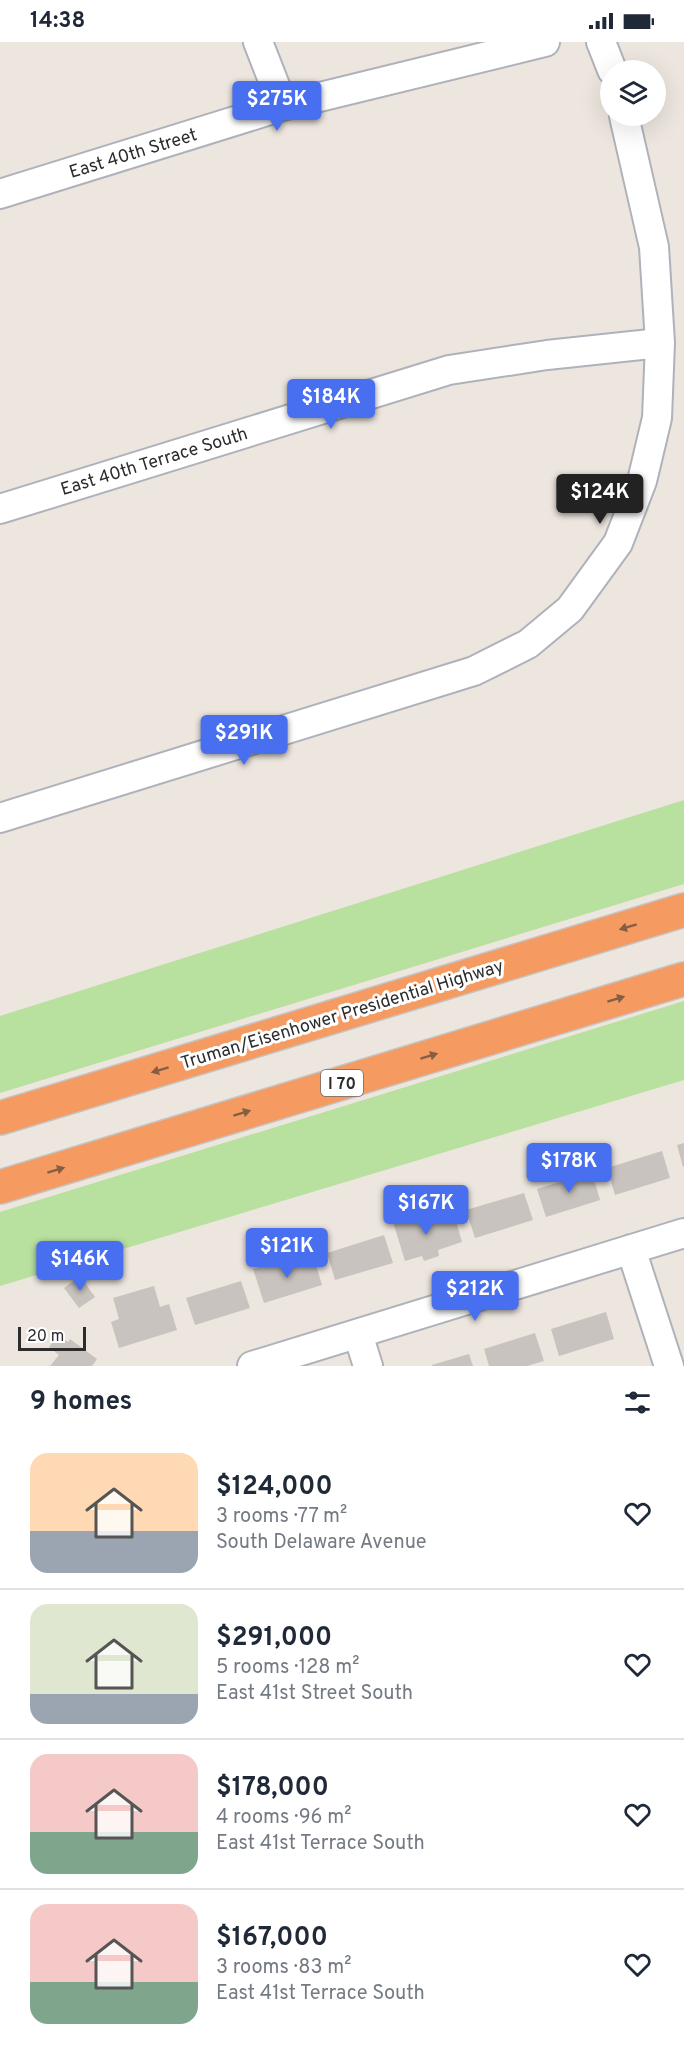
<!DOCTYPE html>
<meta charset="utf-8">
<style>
body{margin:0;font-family:Overpass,sans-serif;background:#f2f2f3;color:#1f2937;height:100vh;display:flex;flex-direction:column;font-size:22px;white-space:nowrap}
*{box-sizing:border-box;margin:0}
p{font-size:20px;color:#747a83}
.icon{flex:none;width:33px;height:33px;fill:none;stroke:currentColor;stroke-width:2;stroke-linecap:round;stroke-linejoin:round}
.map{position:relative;height:1324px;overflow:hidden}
.drawer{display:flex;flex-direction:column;background:#fff;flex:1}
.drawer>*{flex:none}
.tools{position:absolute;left:600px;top:18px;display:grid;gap:12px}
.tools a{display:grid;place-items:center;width:66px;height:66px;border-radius:50%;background:#fff;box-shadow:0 6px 24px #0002;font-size:30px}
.scale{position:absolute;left:18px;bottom:15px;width:68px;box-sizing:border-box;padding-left:6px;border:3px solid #2c2c2c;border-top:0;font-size:16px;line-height:21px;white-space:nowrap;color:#2c2c2c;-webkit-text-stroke:4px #fff;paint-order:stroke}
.price{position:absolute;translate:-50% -51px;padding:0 14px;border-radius:6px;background:#486ff0;color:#fff;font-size:20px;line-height:39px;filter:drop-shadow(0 2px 3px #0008)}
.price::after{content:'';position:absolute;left:50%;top:36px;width:18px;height:14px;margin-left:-9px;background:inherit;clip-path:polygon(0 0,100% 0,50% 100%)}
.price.selected{background:#222;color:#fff}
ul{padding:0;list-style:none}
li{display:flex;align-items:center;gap:18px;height:150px;padding:0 30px}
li+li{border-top:2px solid #e0e1e3}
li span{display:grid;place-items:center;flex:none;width:168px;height:120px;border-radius:18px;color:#555}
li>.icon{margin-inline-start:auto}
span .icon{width:72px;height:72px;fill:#fffc;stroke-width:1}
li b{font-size:26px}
h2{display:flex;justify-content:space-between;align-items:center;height:72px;padding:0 30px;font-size:26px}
.status{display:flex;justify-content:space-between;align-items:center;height:42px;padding:0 30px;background:#fff;direction:ltr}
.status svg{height:16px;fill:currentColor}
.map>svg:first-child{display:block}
.green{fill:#b8e09f}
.building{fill:#c8c3be}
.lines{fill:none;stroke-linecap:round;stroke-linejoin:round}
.minor-casing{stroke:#afb2bb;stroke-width:32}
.highway-casing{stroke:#c4c4c4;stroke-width:36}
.minor{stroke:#fff;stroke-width:28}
.highway{stroke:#f59b61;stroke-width:33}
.oneway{fill:#865e44}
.labels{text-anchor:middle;stroke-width:6;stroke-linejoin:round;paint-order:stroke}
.shield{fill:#fff;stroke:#6b6b6b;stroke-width:1.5}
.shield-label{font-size:16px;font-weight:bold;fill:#2c2c2c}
.street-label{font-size:18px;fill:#2c2c2c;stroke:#fff}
</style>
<div class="status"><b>14:38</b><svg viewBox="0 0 49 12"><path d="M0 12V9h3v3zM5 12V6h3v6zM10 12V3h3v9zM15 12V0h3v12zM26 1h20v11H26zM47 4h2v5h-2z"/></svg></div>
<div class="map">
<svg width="684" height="1324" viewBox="0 0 684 1324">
<rect width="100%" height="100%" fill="#ede6df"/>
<path class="green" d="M684,758V842L0,1051V974Z
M684,959V1038L0,1244V1170Z"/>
<path class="building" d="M684,1101V1125H683L677,1103Z
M662,1109L670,1136L615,1153L607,1126Z
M592,1130L600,1158L546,1175L537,1147Z
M524,1151L533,1178L475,1196L466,1168Z
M416,1172L420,1183L454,1172L462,1200L438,1208L439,1214L424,1219L422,1214L405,1219L393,1180Z
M384,1193L393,1221L335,1238L327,1211Z
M314,1216L322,1243L264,1261L253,1227L279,1219L281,1226Z
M80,1234L95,1255L79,1266L64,1246Z
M241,1239L250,1266L195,1283L186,1256Z
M154,1244L160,1265L169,1262L177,1288L119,1306L111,1280L119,1277L113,1256Z
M606,1270L614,1297L559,1314L551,1287Z
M535,1291L544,1319L527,1324H489L484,1307Z
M58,1293L68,1300L70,1297L97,1317L92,1324H50L59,1313L49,1305Z
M469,1312L473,1324H432V1323Z"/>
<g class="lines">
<g class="minor-casing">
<path id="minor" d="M258,0L283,64
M601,0L612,28
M0,152L283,64L545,0
M0,467L449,328L547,313L660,301
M0,776L474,629L528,602L570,567L618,501L642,439L657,376L660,301L654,205L624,74
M631,1207L669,1324
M358,1292L368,1324
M252,1324L684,1191"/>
</g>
<g class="highway-casing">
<path id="highway" d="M0,1076L684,868
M0,1145L684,937"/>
</g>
<use href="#minor" class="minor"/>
<use href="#highway" class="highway"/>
</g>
<defs><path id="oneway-solid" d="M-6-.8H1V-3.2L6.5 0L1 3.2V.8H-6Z" transform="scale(1.5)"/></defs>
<g class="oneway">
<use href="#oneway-solid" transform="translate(628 885) rotate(163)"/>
<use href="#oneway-solid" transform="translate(616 957) rotate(-17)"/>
<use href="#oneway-solid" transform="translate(429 1014) rotate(-17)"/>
<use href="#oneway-solid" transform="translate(160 1028) rotate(163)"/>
<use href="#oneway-solid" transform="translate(242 1071) rotate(-17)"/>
<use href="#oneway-solid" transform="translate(56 1128) rotate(-17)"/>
</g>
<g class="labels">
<rect class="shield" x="321" y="1028" width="42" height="26" rx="4.5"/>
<g class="shield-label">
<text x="342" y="1047">I 70</text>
</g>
<g class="street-label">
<text transform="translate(133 111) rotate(-17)" y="6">East 40th Street</text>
<text transform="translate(154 419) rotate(-17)" y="6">East 40th Terrace South</text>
<text transform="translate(342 972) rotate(-17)" y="6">Truman/Eisenhower Presidential Highway</text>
</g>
</g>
</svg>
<div class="tools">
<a><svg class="icon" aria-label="layers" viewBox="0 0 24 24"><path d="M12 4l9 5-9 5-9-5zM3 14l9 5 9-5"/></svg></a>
</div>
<div class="scale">20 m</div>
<b class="price" style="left:277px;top:90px">$275K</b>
<b class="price" style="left:331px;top:388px">$184K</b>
<b class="price selected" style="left:600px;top:483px">$124K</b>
<b class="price" style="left:244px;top:724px">$291K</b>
<b class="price" style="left:569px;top:1152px">$178K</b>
<b class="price" style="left:426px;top:1194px">$167K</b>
<b class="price" style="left:287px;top:1237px">$121K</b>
<b class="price" style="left:80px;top:1250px">$146K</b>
<b class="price" style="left:475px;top:1280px">$212K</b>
</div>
<section class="drawer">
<h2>9 homes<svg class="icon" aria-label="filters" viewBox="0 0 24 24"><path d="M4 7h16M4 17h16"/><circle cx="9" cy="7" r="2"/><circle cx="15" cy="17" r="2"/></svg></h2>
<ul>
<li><span style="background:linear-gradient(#ffd9b3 65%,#9aa5b1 0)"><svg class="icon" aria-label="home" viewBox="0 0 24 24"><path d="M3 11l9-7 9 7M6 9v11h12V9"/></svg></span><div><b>$124,000</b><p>3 rooms · 77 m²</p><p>South Delaware Avenue</p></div><svg class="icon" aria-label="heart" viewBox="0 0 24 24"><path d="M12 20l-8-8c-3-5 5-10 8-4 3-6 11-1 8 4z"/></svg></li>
<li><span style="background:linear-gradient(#dfe7d0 75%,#9aa5b1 0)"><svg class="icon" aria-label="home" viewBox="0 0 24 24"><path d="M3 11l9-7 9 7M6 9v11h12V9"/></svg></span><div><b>$291,000</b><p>5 rooms · 128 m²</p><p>East 41st Street South</p></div><svg class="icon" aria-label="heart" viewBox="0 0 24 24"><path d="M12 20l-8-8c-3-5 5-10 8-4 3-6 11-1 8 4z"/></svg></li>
<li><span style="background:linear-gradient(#f6c9c9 65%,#7fa58c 0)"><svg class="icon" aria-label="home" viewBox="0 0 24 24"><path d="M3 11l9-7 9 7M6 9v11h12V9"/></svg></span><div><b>$178,000</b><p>4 rooms · 96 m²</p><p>East 41st Terrace South</p></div><svg class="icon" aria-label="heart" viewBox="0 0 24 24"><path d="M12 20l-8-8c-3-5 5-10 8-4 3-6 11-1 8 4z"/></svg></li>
<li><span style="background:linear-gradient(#f6c9c9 65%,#7fa58c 0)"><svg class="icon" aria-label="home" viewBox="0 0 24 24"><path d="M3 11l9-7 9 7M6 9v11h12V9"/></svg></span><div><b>$167,000</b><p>3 rooms · 83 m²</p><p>East 41st Terrace South</p></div><svg class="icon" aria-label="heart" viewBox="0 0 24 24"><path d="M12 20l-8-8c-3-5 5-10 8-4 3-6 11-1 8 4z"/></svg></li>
</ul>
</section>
